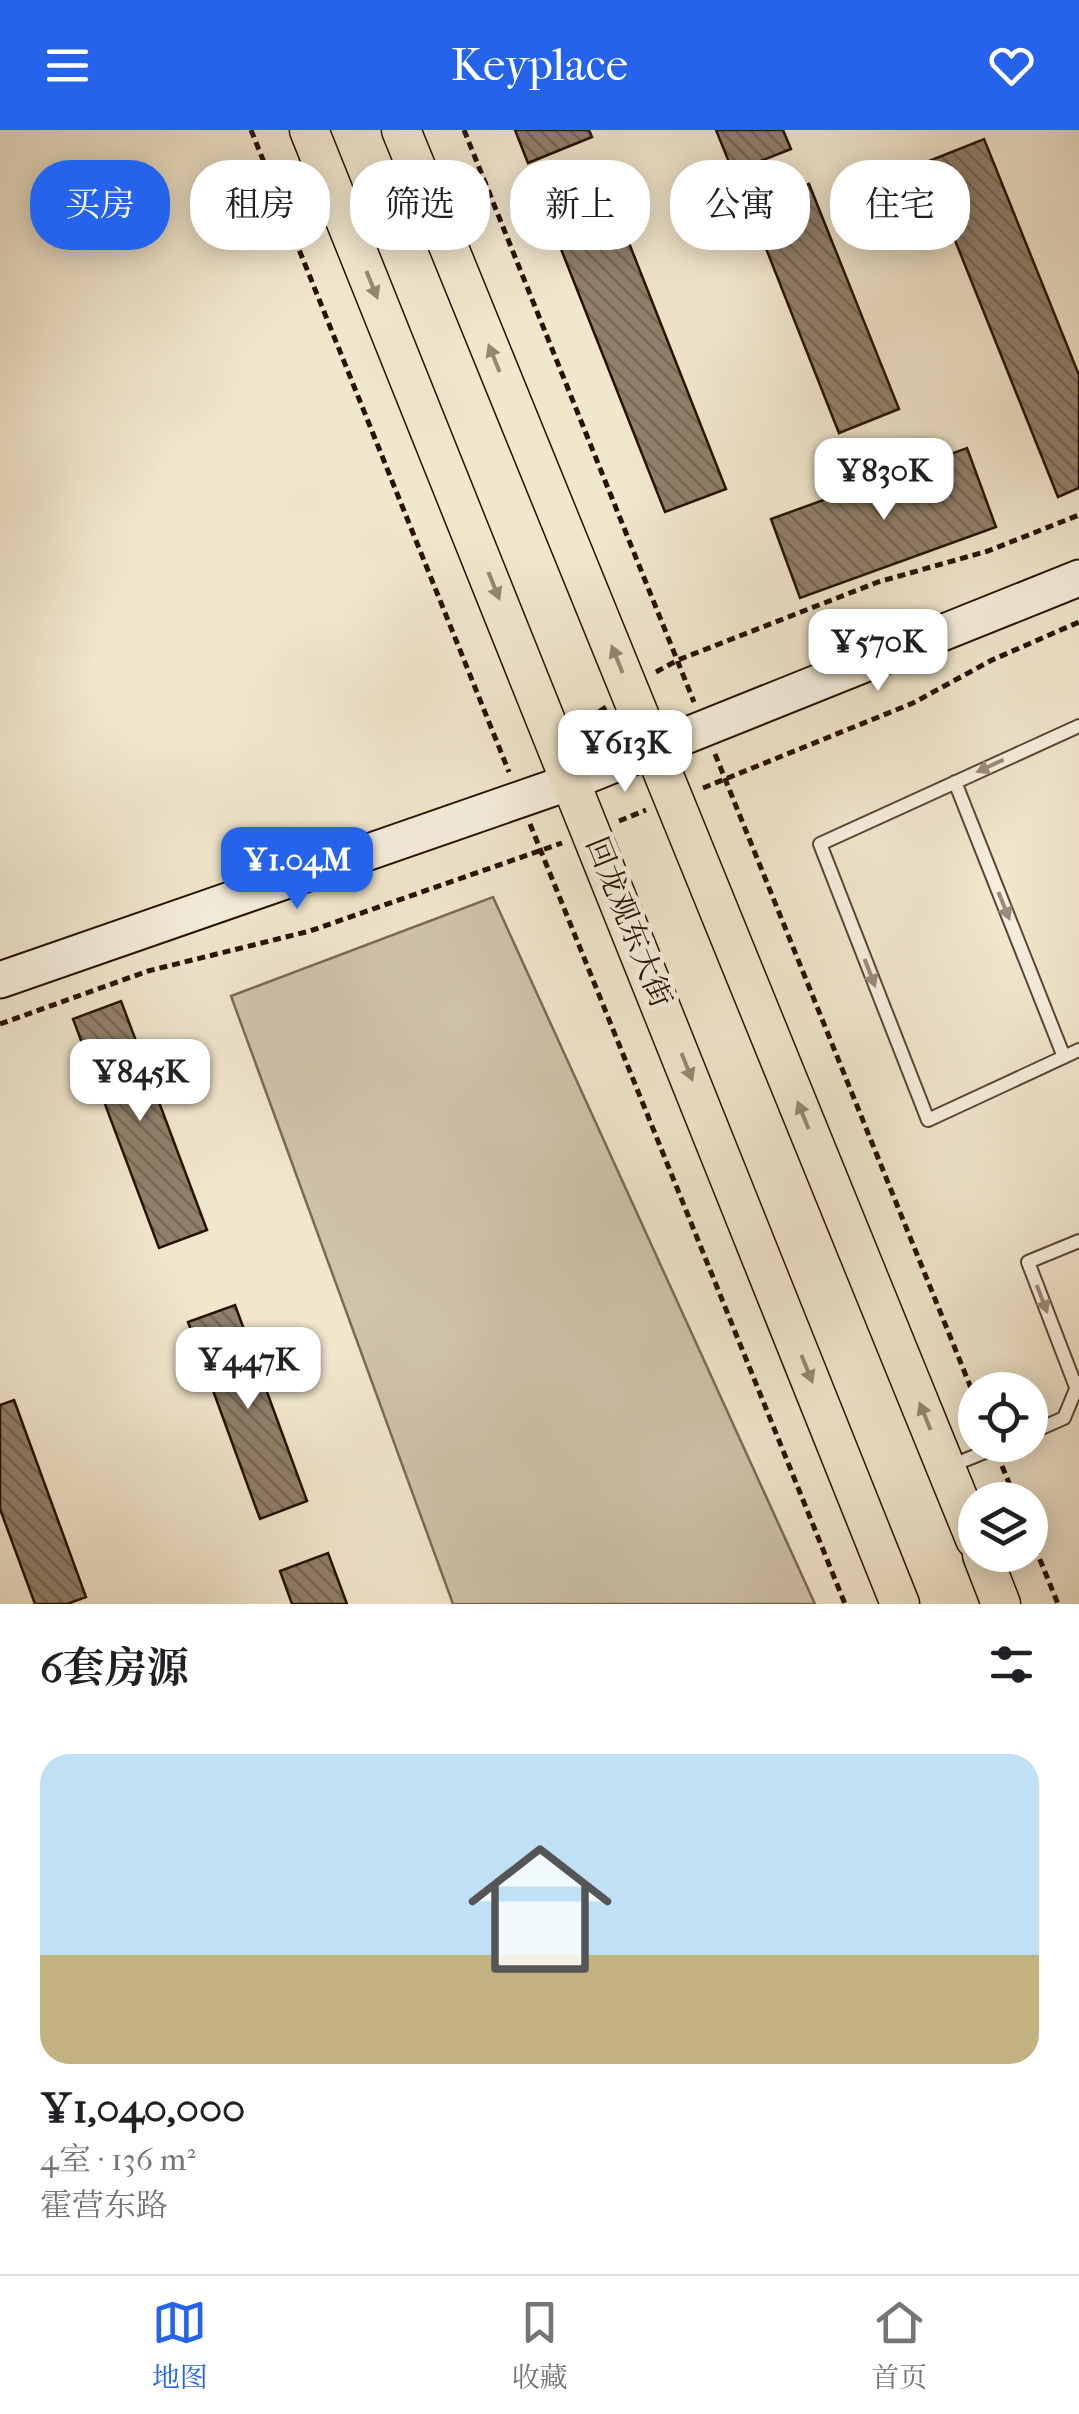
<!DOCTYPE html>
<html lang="zh">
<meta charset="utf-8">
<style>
body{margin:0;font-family:"IM FELL French Canon","Noto Serif SC",serif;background:#f2f2f2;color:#202124;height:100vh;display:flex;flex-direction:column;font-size:38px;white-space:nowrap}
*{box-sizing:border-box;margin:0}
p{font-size:32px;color:#757577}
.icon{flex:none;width:55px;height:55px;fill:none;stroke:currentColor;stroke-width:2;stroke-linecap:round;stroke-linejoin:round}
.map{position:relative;height:1474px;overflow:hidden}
.sheet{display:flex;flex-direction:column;background:#fff;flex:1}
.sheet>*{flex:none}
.banner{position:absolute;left:30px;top:30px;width:1020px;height:90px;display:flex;gap:20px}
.tools{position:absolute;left:958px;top:1242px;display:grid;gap:20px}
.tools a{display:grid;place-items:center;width:90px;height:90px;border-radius:50%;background:#fff;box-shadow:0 5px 25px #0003;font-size:50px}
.price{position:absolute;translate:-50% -85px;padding:0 22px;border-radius:20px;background:#fff;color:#222;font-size:32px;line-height:65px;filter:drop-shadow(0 2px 5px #0008)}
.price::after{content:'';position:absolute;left:50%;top:60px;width:30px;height:22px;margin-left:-15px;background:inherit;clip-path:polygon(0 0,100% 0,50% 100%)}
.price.selected{background:#2563eb;color:#fff}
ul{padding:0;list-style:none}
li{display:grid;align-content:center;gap:20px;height:530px;padding:0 40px}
li span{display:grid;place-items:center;height:310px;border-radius:30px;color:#555}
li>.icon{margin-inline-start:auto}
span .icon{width:180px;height:180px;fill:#fffc;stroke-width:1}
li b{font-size:42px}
h2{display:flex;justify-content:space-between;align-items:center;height:120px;padding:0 40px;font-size:42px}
.tag{padding:0 35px;border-radius:40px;background:#fff;box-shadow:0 5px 25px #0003;font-size:35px;line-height:90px}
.tag.selected{background:#2563eb;color:#fff}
header{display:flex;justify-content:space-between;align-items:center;height:130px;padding:0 40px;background:#2563eb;color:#fff;font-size:45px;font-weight:600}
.dock{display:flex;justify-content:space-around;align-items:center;height:140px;border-top:2px solid #e0e0e0;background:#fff;font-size:28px;color:#757577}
.dock a{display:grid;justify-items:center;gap:5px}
.dock .selected{color:#2563eb}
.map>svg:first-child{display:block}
.park{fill:#cfc3aa;stroke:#7b6a55;stroke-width:2.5}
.building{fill:url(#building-back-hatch);stroke:#271100;stroke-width:2.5}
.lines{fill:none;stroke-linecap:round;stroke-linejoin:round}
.lane-casing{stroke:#5a4633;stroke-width:16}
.secondary-casing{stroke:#271100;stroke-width:39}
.primary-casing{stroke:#271100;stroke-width:41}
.path{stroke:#271100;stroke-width:5;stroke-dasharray:8 5;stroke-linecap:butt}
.lane{stroke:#f6efde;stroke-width:12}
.secondary{stroke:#f6efde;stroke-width:35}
.primary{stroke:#f1e7cd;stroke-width:38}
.oneway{fill:#968771}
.oneway2{fill:#998b7a}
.labels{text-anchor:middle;stroke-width:10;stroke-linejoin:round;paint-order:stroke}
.street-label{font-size:30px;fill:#271100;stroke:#f6efde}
</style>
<header><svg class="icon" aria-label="menu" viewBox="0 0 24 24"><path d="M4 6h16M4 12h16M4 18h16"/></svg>Keyplace<svg class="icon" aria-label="heart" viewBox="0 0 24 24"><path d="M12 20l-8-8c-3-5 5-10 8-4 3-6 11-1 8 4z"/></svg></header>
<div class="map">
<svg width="1079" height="1474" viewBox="0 0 1079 1474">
<defs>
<pattern id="building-back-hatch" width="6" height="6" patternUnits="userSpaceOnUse" patternTransform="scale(2.5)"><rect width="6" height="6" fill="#90806b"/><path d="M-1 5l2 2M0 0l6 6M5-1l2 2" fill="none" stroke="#766756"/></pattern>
</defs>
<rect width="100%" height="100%" fill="#f1e7cd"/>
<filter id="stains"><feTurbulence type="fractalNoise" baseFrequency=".002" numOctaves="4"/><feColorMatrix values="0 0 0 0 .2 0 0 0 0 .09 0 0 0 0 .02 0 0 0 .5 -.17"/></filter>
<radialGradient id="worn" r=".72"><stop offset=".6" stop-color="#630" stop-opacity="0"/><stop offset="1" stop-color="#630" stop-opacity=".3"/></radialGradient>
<path class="park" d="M493,767L815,1474H453L231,866Z"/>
<path class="building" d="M515,0H589L592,7L528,33Z
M716,0H783L791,19L733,42Z
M984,9L1079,245V358L1058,367L924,33Z
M603,47L726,359L665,382L542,71Z
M809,54L899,279L839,303L750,78Z
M967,318L996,397L800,468L771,389Z
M121,871L207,1100L159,1118L73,889Z
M235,1175L307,1371L260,1389L188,1192Z
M14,1270L86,1467L67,1474H35L0,1379V1275Z
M328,1423L347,1474H292L280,1441Z"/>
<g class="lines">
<g class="lane-casing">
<path id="lane" d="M1079,596L820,714L928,990L1079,920
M955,652L1064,927
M1076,1257L1028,1132L1079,1111
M1030,1303L1064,1288L1079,1252
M948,1337L1002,1315"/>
</g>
<g class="secondary-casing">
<path id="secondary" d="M0,850L573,651L1079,448"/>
</g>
<g class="primary-casing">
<path id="primary" d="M309,0L900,1474
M401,0L975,1409
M982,1425L1001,1474"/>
</g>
<path class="path" d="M251,0L509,642
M464,0L694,572
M656,542L678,530L878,452L988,421L1079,385
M578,596L606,577
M715,624L975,1268
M703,658L913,573L992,530L1079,492
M619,691L646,680
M530,694L845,1474
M0,894L148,841L310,801L562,713
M1002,1336L1016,1370
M1030,1405L1058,1474"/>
<use href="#lane" class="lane"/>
<use href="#secondary" class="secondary"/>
<use href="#primary" class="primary"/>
</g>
<defs><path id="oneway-solid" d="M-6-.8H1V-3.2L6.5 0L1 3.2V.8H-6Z" transform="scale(2.5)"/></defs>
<g class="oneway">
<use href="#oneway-solid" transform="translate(372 155) rotate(68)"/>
<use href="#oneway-solid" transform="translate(494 228) rotate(-112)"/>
<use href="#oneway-solid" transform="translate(494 456) rotate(68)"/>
<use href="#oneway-solid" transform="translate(617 529) rotate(-112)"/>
<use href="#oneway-solid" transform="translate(687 937) rotate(68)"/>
<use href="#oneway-solid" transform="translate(803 985) rotate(-112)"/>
<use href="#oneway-solid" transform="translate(807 1239) rotate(68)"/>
<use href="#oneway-solid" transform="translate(925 1286) rotate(-112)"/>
</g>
<g class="oneway2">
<use href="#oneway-solid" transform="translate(990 636) rotate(155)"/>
<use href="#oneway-solid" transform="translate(1004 776) rotate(68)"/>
<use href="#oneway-solid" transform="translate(870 843) rotate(69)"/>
<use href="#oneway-solid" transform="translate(1042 1169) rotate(69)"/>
</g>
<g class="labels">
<g class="street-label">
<text transform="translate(629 792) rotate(68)" y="10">回龙观东大街</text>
</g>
</g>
<rect width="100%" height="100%" filter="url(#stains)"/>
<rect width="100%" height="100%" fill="url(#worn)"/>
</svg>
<div class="tools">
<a><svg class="icon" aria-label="locate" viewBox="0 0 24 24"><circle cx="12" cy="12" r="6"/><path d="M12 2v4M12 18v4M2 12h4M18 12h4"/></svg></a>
<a><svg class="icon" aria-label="layers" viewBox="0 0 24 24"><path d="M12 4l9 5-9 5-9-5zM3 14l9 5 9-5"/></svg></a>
</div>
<b class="price" style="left:884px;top:393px">¥830K</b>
<b class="price" style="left:878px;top:564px">¥570K</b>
<b class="price" style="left:625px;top:665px">¥613K</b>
<b class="price selected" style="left:297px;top:782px">¥1.04M</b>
<b class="price" style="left:140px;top:994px">¥845K</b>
<b class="price" style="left:248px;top:1282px">¥447K</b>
<div class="banner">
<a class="tag selected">买房</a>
<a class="tag">租房</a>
<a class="tag">筛选</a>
<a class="tag">新上</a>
<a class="tag">公寓</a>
<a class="tag">住宅</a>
</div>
</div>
<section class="sheet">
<h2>6套房源<svg class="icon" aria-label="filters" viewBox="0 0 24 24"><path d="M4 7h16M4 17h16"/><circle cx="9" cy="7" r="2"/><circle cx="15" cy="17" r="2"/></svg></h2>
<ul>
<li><span style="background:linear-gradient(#bfe0f5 65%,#c2b280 0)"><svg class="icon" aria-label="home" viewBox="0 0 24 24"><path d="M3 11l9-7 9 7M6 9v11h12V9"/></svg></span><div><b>¥1,040,000</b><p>4室 · 136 m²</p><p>霍营东路</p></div></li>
</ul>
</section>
<nav class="dock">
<a class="selected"><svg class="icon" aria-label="map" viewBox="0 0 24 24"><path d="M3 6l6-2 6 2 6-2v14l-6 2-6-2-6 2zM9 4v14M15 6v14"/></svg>地图</a>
<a><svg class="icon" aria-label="saved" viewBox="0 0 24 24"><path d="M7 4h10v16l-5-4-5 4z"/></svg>收藏</a>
<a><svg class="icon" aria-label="home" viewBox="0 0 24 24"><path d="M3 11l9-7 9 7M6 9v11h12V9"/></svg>首页</a>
</nav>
